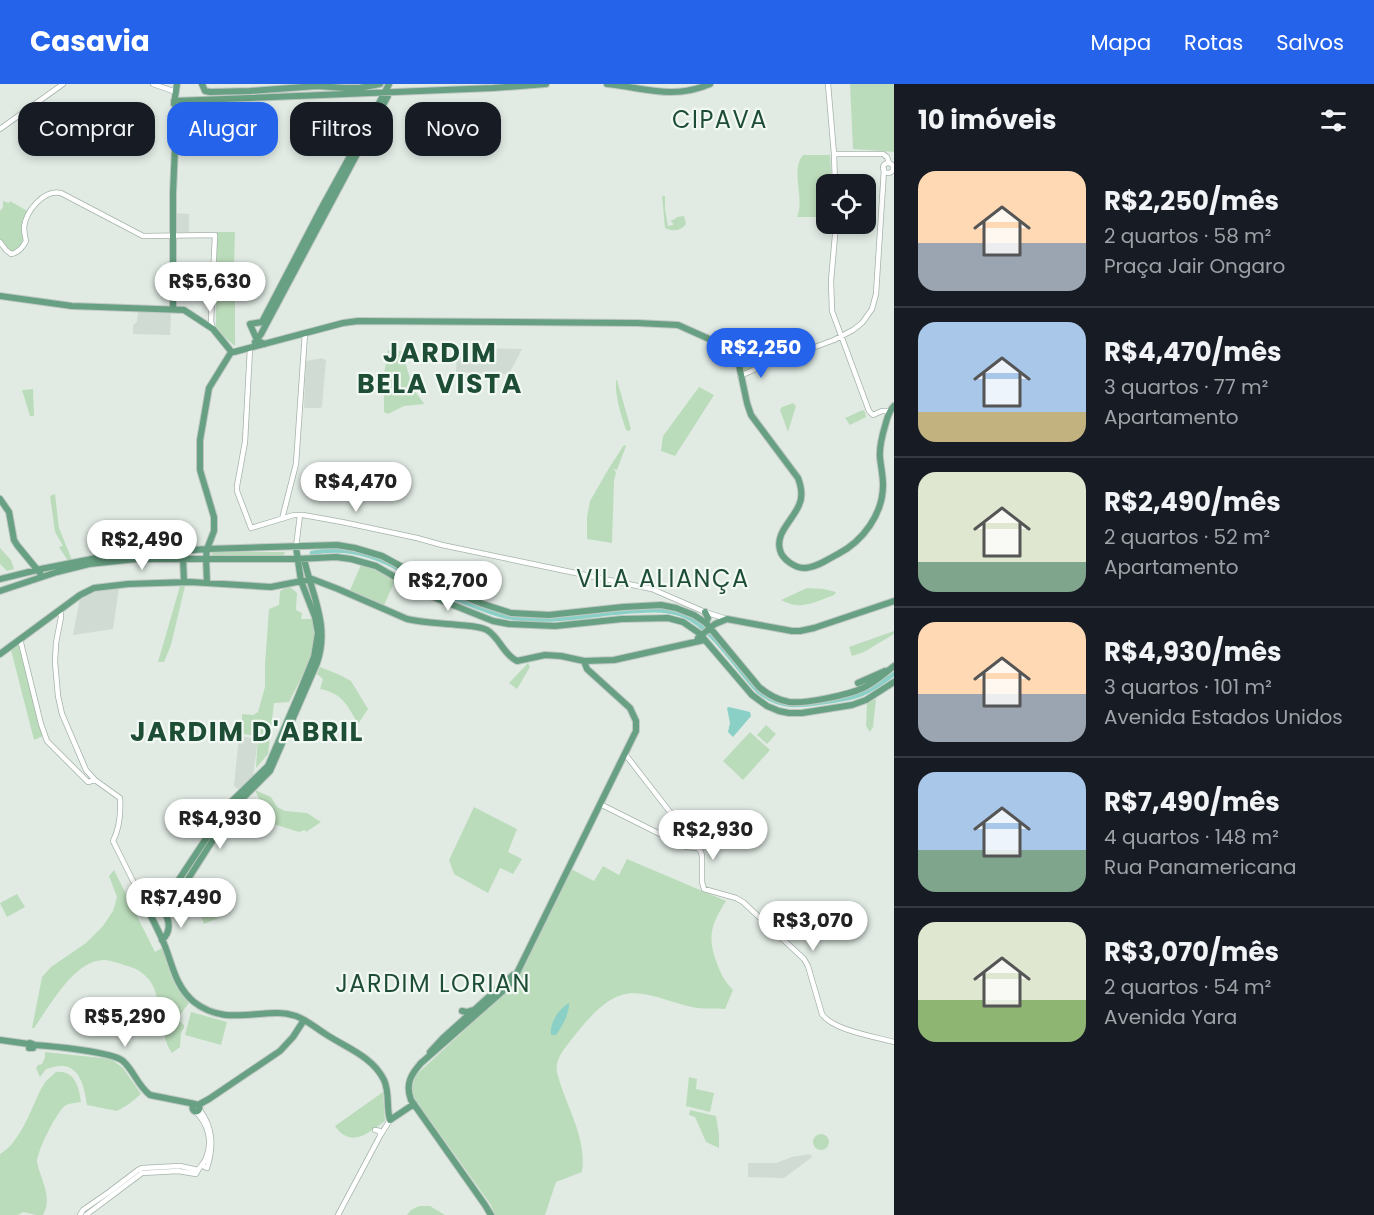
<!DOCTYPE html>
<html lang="pt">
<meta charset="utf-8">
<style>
body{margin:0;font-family:Poppins,sans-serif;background:#20242c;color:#f1f3f6;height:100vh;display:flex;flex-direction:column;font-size:22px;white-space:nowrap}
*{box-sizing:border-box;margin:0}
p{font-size:20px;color:#9ea1a6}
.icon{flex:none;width:33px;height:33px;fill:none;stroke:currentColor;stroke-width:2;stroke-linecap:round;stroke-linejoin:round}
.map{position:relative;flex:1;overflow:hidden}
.side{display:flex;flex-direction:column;background:#171b24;width:480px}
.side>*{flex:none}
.banner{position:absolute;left:18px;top:18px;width:570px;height:54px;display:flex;gap:12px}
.tools{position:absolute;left:816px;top:90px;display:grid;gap:12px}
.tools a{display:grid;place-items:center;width:60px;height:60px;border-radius:12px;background:#171b24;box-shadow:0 3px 9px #0003;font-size:30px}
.price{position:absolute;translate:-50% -51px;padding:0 14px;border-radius:21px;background:#fff;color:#222;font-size:20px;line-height:39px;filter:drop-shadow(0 2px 3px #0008)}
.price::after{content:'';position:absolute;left:50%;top:36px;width:18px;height:14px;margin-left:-9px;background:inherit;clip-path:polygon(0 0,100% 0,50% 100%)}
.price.current{background:#2563eb;color:#fff}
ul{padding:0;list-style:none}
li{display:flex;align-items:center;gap:18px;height:150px;padding:0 24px}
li+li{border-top:2px solid #363941}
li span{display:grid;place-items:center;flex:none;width:168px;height:120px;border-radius:18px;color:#555}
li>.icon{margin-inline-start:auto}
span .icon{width:72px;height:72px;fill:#fffc;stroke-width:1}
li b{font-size:26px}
h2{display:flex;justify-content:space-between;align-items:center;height:72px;padding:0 24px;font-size:26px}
.pill{padding:0 21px;border-radius:18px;background:#171b24;box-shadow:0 3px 9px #0003;font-size:21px;line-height:54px}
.pill.current{background:#2563eb;color:#fff}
header{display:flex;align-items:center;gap:36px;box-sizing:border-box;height:84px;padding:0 30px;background:#2563eb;color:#fff}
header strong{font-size:28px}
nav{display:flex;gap:33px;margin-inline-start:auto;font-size:21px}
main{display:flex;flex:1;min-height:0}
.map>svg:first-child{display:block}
.built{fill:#cfdbd3}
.green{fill:#bbdcbb}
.water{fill:#8ad0c7}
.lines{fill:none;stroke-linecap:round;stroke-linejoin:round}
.river{stroke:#8ad0c7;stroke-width:4.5}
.minor-casing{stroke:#a4b3aa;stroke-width:6}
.major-casing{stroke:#c1c8c4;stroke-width:8}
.minor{stroke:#fff;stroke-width:4.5}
.major{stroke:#67a082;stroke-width:6}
.labels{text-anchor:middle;stroke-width:4.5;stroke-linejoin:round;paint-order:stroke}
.quarter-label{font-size:24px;letter-spacing:1.5px;fill:#1e4d35;stroke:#f2f8f3}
.district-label{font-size:27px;font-weight:bold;letter-spacing:1.5px;fill:#1e4d35;stroke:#f2f8f3}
</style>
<header>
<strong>Casavia</strong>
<nav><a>Mapa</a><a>Rotas</a><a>Salvos</a></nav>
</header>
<main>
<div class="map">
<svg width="894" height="1131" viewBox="0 0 894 1131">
<rect width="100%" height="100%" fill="#e1ebe4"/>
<path class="built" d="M174,129L189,130V148H174Z
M168,227L171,231L170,251L133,250V241L137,238L138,228Z
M457,264L522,265L509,290L456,288Z
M322,274L326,276L322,323L320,324H304L306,277Z
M119,504L113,545L73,551L80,514L90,509Z
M239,652L258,655L253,692L239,705L236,704L234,702Z
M810,1070L812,1073L784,1094L748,1093V1079H776L792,1073Z"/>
<path class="green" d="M850,0H894V68L853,65Z
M803,71H830L832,100H826V133H797C805,115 790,86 803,71Z
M662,112H665V125L668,142L673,141V139L670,137L675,135L677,133L684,132L686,140C681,147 673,148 665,144Z
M3,117L9,119L10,117L29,128C23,142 30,164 11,169L0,157V127L3,123Z
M217,148H235L234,182L248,183V189L235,188V262L223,252L216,242Z
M388,266L402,267L413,305L423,318L424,320L404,322L388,330L384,328V290Z
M738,272L765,279L741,291Z
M616,296H617L631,345L629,347L626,346C621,330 615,314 616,296Z
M699,303L714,311L675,372L661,367L663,352Z
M33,305L34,332H30L22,306Z
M793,319L796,322L788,348L780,326L782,323Z
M863,326L865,328L866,333L850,341L845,334Z
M624,361L626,362L617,386L613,385L616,388L614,397L612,459L587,455V433L590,417L609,384Z
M55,410L59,444L72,476L68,477L59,463L63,462L55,448L50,412Z
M0,464L11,476L14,485L7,487L0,480Z
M212,468H285L284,471L212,472Z
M361,481C373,485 385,488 395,497L384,521L350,506Z
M180,502H185L171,561L164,578H158Z
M289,502L297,509L296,526L302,529L301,535H312C321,563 301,594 289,618L274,619L268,670L256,684L258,652L242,650V630L253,631L258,628L265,603V580L269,525L279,521L280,507Z
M807,504L824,505L836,508L834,511C815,518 800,527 781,516Z
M894,547V550L864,568L852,572L849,563Z
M19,560L43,652L34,656L11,566Z
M528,579L530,583L517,605L509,599Z
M320,583L340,591L351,597L368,625L358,640C348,622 342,609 320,605L323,595L317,590Z
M876,615L873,643L870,648L866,642L867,619Z
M766,641L776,650L767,660L757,651Z
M750,648L770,666L743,696L723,677Z
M255,706L271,713L277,723L285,727L307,729L321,738L306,748L305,746L299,748L267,738L256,725L260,717Z
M474,723L517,745L508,768L522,775L513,790L500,784L488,809L454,790L449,776Z
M627,775L726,817C710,842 707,854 718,882C721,891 726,899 733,906L725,925C716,924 706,925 697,924C675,921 644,904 622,911C601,917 584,940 571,956C563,967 553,977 558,992C567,1024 587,1054 582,1088L556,1098L545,1131H495L491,1121L412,1011V1003L416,991L512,902L519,892L571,785L594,797L603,782L619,791Z
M114,786L155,868L162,864L165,867C168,887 175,904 189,919L177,935L184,941V944L181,949L180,963L172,969C159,950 163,928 155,907C151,893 138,884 124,881C119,879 112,877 106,876C75,874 50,922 34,944H32L42,893L51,883L86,859L103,842L113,827L117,813L109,792Z
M17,810L25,823L7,833L0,819Z
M224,814L230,829L204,840L198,825Z
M191,928L227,938L221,961L185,951Z
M45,968L111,975L123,984L141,1010L129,1020L117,1027L87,1021C85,1007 81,984 64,982C59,981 51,984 46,985L40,993L36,984L38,981L42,980L45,973Z
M56,988C75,986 79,1003 81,1018C76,1019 71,1019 66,1021C57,1027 37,1067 37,1078C41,1097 53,1113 43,1131H36L23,1128L18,1131H0V1070C20,1059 31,1025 41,1005L46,997Z
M689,993L697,995L696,1005L714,1009L710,1028L686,1022Z
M383,1008L385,1037C368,1049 351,1065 335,1042Z
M690,1026L716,1032L719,1051V1064L706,1058L695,1033L689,1031Z
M813 1058a8 8 0 1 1 16 0a8 8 0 1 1-16 0Z
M419,1122H430L445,1131H407L411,1126Z"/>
<path class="water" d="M729,623L750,628L751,632L733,653L728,648L730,639L727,624Z
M569,919C570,928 562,943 556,951H551C549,939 559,925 569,919Z"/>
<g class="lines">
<path class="river" d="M312,469C344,462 376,471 404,488C409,491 413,495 419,498C431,505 444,510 456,515C472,521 487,528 504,532C547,542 592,529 636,527C653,526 669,525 685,532C711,543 738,586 758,607C780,625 799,622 825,618C838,616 850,615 862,610C874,605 884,597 894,590"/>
<g class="minor-casing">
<path id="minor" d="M153,0L176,8
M828,0L834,70L835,100
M0,45L63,0
M834,70H883L887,73L889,79
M883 84a5 5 0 1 1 10 0a5 5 0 1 1-10 0Z
M836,140L831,197L832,227L869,327L873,331L882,327H890
M0,158L6,166L11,170C18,169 23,163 26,157C25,153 24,147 24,143C26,127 44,105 61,109L143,152L215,151L211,237L213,245
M250,264L245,358L237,402V407L251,444L294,431H303L342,438L417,454L442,461L652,505L705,528L727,535
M736,267L759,275L771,278
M740,292L771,278L785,274L834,256L853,246L862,239L872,225L876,210L884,85
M282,435L296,380L305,249
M296,463L300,431
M60,525L61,533L56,559L55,578L58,612L62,630L86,686L95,696L120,714C121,729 120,743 113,757L143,817
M20,555L41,640L47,657L88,698L95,696
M625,670L701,768L702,772V798L704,805L736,814L743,818L804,875L808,882L822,930C832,946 876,953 894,958
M600,720L686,763L698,764
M200,1026C213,1044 214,1062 207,1084L203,1082
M375,1046L380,1047V1052
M80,1131L83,1126L109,1108L138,1086L142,1084L180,1082L198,1086
M86,1131L142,1089L178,1087L196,1090C198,1084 204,1080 206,1074C213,1058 208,1039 195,1027
M338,1131L380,1052L390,1036"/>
</g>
<g class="major-casing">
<path id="major" d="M202,0L205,7L210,8L250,7L317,2L345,4H359L380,0
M607,0C646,4 672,16 710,0
M174,17L493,4L546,0
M174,20L177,0
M0,212L72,222L184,226L213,245L230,266
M173,225V109L177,17
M255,258L261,250L390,8
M264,260L257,256L250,240L262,238L321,125L376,25L389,0
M234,268L343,239L358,237L637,239L678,241L736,267L747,319L751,331L798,394C801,402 803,413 799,421C793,436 775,449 780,466C782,475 795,484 804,484C816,484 828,475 838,470C863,457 883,430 883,401C883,392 881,383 880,374C879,363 882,352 885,342C887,335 888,328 894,322
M0,415L9,428L14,456L17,461L40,489
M296,463L301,497L315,533L318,549L314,573L299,610L268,682L229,720L178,797L156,811L143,817C151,832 159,847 165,862C173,883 176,903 194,918C221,939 247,929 278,929C284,929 290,930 296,932C307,936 317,945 327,951C347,964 373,973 384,996C390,1009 386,1023 390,1036L414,1020
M183,473L184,498
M0,495L41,485L102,473L207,465L337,461L355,464L382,472L437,502L483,520L511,529L549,531L623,523L661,521L676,524L694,531L706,539L759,603C767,610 777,616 789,618C805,620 848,611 863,604C874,599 884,590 894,582
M207,499L206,474L207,465L214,447V433L200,386V356L209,304L230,270
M0,507L57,488L89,480L136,475H297L336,473L351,475L376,482L416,505L438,515L493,537L509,540L555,542L622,535L668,534L683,538L699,549L752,611L767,622L779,627L789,629H802L852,621L866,616L894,598
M705,528L708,534L706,539
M698,554L715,540L727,535L792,547H800L814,544L894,517
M0,570L80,511L94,504L128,500L190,498L271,503L312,495L338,505L407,535C424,539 442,539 459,541C468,542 479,542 487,546C500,554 503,570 517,577L545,571L561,572L584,577L614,576L704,556
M858,599L885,587
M156,811C163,825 177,843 162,856
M165,828L184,808L188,795L234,723L270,687L317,579C330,542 312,511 304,475
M462,927L467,928L473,926
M0,956L29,960
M30,959L33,960V964H29Z
M34,961C51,962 113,968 123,977C134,987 138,1002 150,1011L195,1020
M430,968L443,954L513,891
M422,978C411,990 405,1000 411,1016L485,1121L491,1131
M420,980L504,906L514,895L636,647V637L630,624L587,585L584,577
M192.5 1024a3.5 3.5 0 1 1 7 0a3.5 3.5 0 1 1-7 0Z
M198,1021L209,1015L280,967L293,953L304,936"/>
</g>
<use href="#minor" class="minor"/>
<use href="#major" class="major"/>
</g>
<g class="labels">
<g class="quarter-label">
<text x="720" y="44">CIPAVA</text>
<text x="663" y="503">VILA ALIANÇA</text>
<text x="433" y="908">JARDIM LORIAN</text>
</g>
<g class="district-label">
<text x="440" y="278">JARDIM<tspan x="440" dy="31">BELA VISTA</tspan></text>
<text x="247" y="657">JARDIM D'ABRIL</text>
</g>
</g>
</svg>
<div class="tools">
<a><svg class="icon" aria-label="locate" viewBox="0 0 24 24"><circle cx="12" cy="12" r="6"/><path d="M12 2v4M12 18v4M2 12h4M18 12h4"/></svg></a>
</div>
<b class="price" style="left:210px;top:229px">R$5,630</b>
<b class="price current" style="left:761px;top:295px">R$2,250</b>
<b class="price" style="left:356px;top:429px">R$4,470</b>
<b class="price" style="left:142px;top:487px">R$2,490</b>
<b class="price" style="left:448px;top:528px">R$2,700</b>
<b class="price" style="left:220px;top:766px">R$4,930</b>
<b class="price" style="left:713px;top:777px">R$2,930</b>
<b class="price" style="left:181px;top:845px">R$7,490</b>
<b class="price" style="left:813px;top:868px">R$3,070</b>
<b class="price" style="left:125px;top:964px">R$5,290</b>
<div class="banner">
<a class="pill">Comprar</a>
<a class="pill current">Alugar</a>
<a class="pill">Filtros</a>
<a class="pill">Novo</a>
</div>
</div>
<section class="side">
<h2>10 imóveis<svg class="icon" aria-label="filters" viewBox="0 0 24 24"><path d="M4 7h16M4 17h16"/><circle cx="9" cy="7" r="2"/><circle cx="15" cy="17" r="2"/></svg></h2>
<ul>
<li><span style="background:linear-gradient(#ffd9b3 60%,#9aa5b1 0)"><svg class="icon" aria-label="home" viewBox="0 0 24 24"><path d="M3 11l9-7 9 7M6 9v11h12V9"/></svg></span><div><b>R$2,250/mês</b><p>2 quartos · 58 m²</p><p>Praça Jair Ongaro</p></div></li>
<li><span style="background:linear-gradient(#a9c7e8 75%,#c2b280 0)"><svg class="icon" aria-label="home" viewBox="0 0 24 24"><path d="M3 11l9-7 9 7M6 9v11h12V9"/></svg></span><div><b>R$4,470/mês</b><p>3 quartos · 77 m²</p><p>Apartamento</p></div></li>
<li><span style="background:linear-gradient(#dfe7d0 75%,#7fa58c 0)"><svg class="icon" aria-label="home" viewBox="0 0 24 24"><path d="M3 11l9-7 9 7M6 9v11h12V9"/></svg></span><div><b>R$2,490/mês</b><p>2 quartos · 52 m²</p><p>Apartamento</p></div></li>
<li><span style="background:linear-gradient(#ffd9b3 60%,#9aa5b1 0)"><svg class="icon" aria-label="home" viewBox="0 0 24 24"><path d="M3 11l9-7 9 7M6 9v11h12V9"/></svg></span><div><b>R$4,930/mês</b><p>3 quartos · 101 m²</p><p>Avenida Estados Unidos</p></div></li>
<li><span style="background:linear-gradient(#a9c7e8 65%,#7fa58c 0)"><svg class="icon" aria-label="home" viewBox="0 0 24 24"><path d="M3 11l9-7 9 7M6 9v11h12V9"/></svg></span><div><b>R$7,490/mês</b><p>4 quartos · 148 m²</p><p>Rua Panamericana</p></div></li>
<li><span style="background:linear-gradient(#dfe7d0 65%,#8fb573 0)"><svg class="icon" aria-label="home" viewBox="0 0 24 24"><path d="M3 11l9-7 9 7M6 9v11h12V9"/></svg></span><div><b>R$3,070/mês</b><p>2 quartos · 54 m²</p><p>Avenida Yara</p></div></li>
</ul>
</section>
</main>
